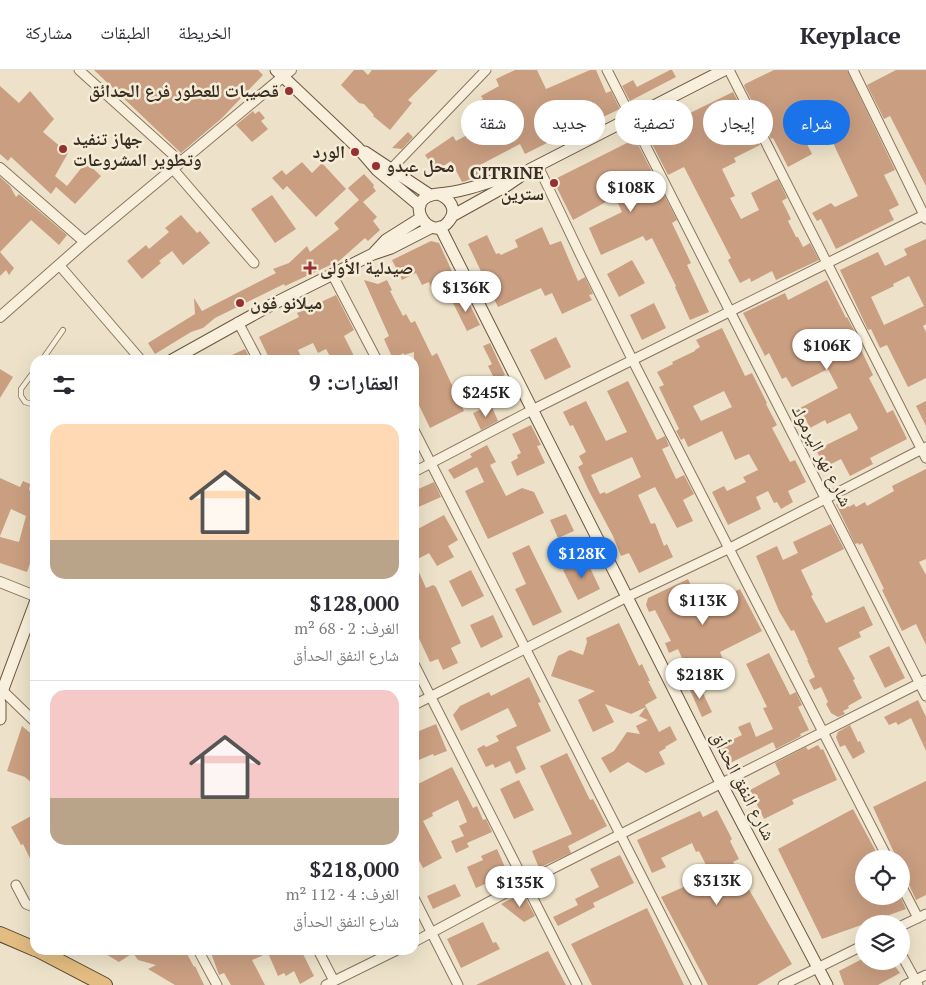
<!DOCTYPE html>
<html lang="ar">
<meta charset="utf-8">
<style>
body{margin:0;font-family:"PT Serif","Noto Naskh Arabic",serif;background:#f7f7f7;color:#2b2b33;direction:rtl;height:100vh;display:flex;flex-direction:column;font-size:19px;white-space:nowrap}
*{box-sizing:border-box;margin:0}
p{font-size:16px;color:#7c7c81}
.icon{flex:none;width:28px;height:28px;fill:none;stroke:currentColor;stroke-width:2;stroke-linecap:round;stroke-linejoin:round}
.map{position:relative;flex:1;overflow:hidden;direction:ltr}
.side{position:absolute;left:30px;top:285px;width:389px;height:600px;display:flex;flex-direction:column;background:#fff;border-radius:15px;box-shadow:0 5px 20px #0002;direction:rtl}
.side>*{flex:none}
.guide{position:absolute;left:434px;top:30px;width:416px;height:45px;direction:rtl;display:flex;gap:10px}
.buttons{position:absolute;left:855px;top:780px;display:grid;gap:10px}
.buttons a{display:grid;place-items:center;width:55px;height:55px;border-radius:50%;background:#fff;box-shadow:0 5px 20px #0002;font-size:25px}
.price{position:absolute;translate:-50% -42px;padding:0 11px;border-radius:18px;background:#fff;color:#222;font-size:16px;line-height:32px;filter:drop-shadow(0 1px 2px #0008)}
.price::after{content:'';position:absolute;left:50%;top:30px;width:15px;height:11px;margin-left:-8px;background:inherit;clip-path:polygon(0 0,100% 0,50% 100%)}
.price.on{background:#1a73e8;color:#fff}
ul{padding:0;list-style:none}
li{display:grid;align-content:center;gap:10px;height:265px;padding:0 20px}
li+li{border-top:1px solid #e1e1e2}
li span{display:grid;place-items:center;height:155px;border-radius:15px;color:#555}
li>.icon{margin-inline-start:auto}
span .icon{width:90px;height:90px;fill:#fffc;stroke-width:1}
li b{font-size:21px}
h2{display:flex;justify-content:space-between;align-items:center;height:60px;padding:0 20px;font-size:21px}
.pill{padding:0 18px;border-radius:22px;background:#fff;box-shadow:0 5px 20px #0002;font-size:18px;line-height:45px}
.pill.on{background:#1a73e8;color:#fff}
header{display:flex;align-items:center;gap:30px;box-sizing:border-box;height:70px;padding:0 25px;background:#fff;border-bottom:1px solid #e1e1e2}
header strong{font-size:24px}
nav{display:flex;gap:28px;margin-inline-start:auto;font-size:18px}
.map>svg:first-child{display:block}
.building{fill:#c99e81;fill-rule:evenodd}
.lines{fill:none;stroke-linecap:round;stroke-linejoin:round}
.service-casing{stroke:#89755e;stroke-width:6}
.minor-casing{stroke:#89755e;stroke-width:11}
.tertiary-casing{stroke:#89755e;stroke-width:12}
.secondary-casing{stroke:#6b5641;stroke-width:13}
.trunk-casing{stroke:#574332;stroke-width:16}
.service{stroke:#f8efdc;stroke-width:4.5}
.minor{stroke:#f8efdc;stroke-width:9}
.tertiary{stroke:#f8efdc;stroke-width:10}
.secondary{stroke:#f8efdc;stroke-width:11}
.trunk{stroke:#e2bc81;stroke-width:14}
.poi-dot{fill:#953132;stroke:#f5ecd8;stroke-width:2}
.labels{text-anchor:middle;stroke-width:5;stroke-linejoin:round;paint-order:stroke}
.poi-label{font-size:18px;font-weight:bold;fill:#3a2d21;stroke:#f5ecd8;text-anchor:start}
.street-label{font-size:18px;fill:#3a2d21;stroke:#f5ecd8}
</style>
<header>
<strong>Keyplace</strong>
<nav><a>الخريطة</a><a>الطبقات</a><a>مشاركة</a></nav>
</header>
<div class="map">
<svg width="926" height="915" viewBox="0 0 926 915">
<rect width="100%" height="100%" fill="#ede2c9"/>
<path class="building" d="M94,0H258L263,5L222,48L181,83Z
M354,0H363L368,5L372,0H438L408,30L412,33L390,60L373,46L374,45L364,34L359,33L341,15Z
M515,0H537L546,19L590,0H596L606,23L611,21L620,39L575,60L566,42L538,56L547,73L525,84L520,74L478,96L482,104L466,111L462,112L451,91L436,101L425,85L453,66L456,71L482,57L470,36L483,29L481,26L499,16L496,9ZM501,35L508,50L494,57L486,43Z
M670,0H672L676,7L630,31L622,16L633,10L637,17Z
M774,0H847L895,100L884,105L899,135L889,140L894,150L836,179L821,149L817,151L812,143L831,133L835,137L858,126L818,41L796,52L812,84L788,97L773,68L771,69L756,36L755,37L744,16L745,14Z
M896,0H926V116L890,46L884,49L867,15Z
M0,16L19,33L30,21L54,49L43,62L68,83L55,106L67,116L86,92L101,106L75,134L56,117L51,124L11,87L8,91L0,84Z
M733,22L744,43L739,45L749,66L754,64L760,75L734,88L736,92L722,99L735,126L730,128L741,149L759,140L751,123L778,109L787,128L782,131L791,149L788,151L796,167H798L803,177L810,173L819,190L776,210L772,201L751,212L750,208L740,213L728,190L731,188L684,97L668,105L647,64Z
M253,41L255,44L259,41L265,48L261,51L268,59L252,72L236,55Z
M408,62L413,67L402,79L392,78Z
M635,69L677,150L672,153L691,193L687,195L709,242L690,250L675,217L676,216L652,168L646,171L643,166L601,185L589,158L622,142L615,127L573,150L553,110Z
M302,92L312,103L322,93L346,119L316,147L287,116L283,120L272,108L282,100L286,105Z
M364,104L374,115L373,117L376,121L363,132L377,147L373,151L380,160L368,171L365,168L339,191L285,216L284,214L215,248L203,258L191,262L155,284L148,273L195,244L194,228L202,241L276,203L273,199L289,193L307,176L310,182L339,159L334,153L359,130L348,118Z
M0,107L10,116L16,127L19,124L67,165L59,175L31,150L0,182L14,198L9,205L6,200L0,206Z
M272,125L296,159L275,173L251,139Z
M181,145L197,163L200,161L210,173L183,195L172,181L159,191L161,193L142,209L127,191L146,175L149,179L169,162L165,158Z
M542,157L550,175L561,171L578,211L585,207L593,224L589,225L592,230L562,244L552,223L545,226L541,218L498,237L468,174L487,165L496,184L499,183L501,185L518,177L515,170Z
M926,169V254L923,256L926,262V308L908,317L887,275L880,278L871,259L868,260L840,200L878,182L885,196L907,185L904,179ZM909,206L924,236L884,255L871,227L894,216L893,214Z
M431,171L439,173L456,210L433,221L429,212L422,215L416,203L402,210L392,190Z
M632,190L645,213L619,227L607,204Z
M364,210L378,214L387,210L392,220L390,221L403,246L406,244L411,253L415,251L432,286L437,283L464,341L430,358L414,325V282L404,285V283L393,289L384,269L389,266Z
M827,210L846,248L847,247L857,266L855,267L873,305L869,308L887,343L893,340L907,369L870,388L873,394L850,406L841,389L825,397L816,380L857,360L858,358L850,343L827,354L825,350L810,358L800,338L838,318L828,299L792,317L786,307L782,309L769,283L765,286L743,243L785,223L788,230Z
M336,225L354,260L344,266L356,290H332L326,279L318,283L313,273L298,280L301,286L294,290H270L259,267L299,247L297,243Z
M465,225L480,255L467,261L452,231Z
M654,233L666,258L642,270L630,245Z
M722,258L745,306L752,303L767,333L766,334L777,355L772,358L790,392L795,390L806,412L788,421L793,432L781,439L777,432L774,433L768,421L756,427L761,439L728,455L712,422L724,416L727,421L746,412L743,407L758,400L749,384L735,390L722,361L688,377L684,368L681,370L676,361L679,359L659,317L664,315L657,302L673,294L672,292L695,281V280L700,277L696,270ZM724,321L732,337L701,351L693,336Z
M556,267L571,297L545,310L530,280Z
M490,273L505,305L495,310L488,296L492,294L483,276Z
M245,279L251,290H221Z
M0,299L13,307L0,328Z
M628,311L657,370L665,366L669,376L662,379L676,409L684,405L694,424L683,430L693,451L677,458L655,417L638,425L651,454L655,453L664,476L667,474L673,487L639,503L629,483L621,486L613,466L588,419L578,397L583,394L579,386L586,382L573,355L570,356L563,342L586,331L606,371L627,362L607,321ZM632,387L641,407L606,424L605,422L600,424L591,405Z
M926,331V356L916,336Z
M492,337L498,351L481,360L473,343L482,339L483,341Z
M531,355L541,375L537,376L545,393L517,406L511,392L518,388L517,385L521,383L512,364Z
M487,375L496,392L490,395L506,426L522,418L534,422L544,443L488,469L465,421L484,412L477,397L454,409L448,400L472,387L470,384Z
M926,399V489L919,492L926,505V575L916,554L902,561L882,520L884,519L862,473L859,475L858,473L855,474L836,434L844,429L849,437L854,434L856,437L865,432L867,436L894,421L892,416Z
M0,408L20,417L23,411L30,414L29,420L35,422V479L27,502L0,493V467L19,472L26,446L11,439L0,466Z
M434,412L441,427L414,439V421Z
M566,444L574,461L558,468L550,450Z
M444,445L458,470L448,476L454,487L437,496L429,483L414,491L426,518L433,515L436,517L461,573L451,578L458,593L443,600L438,589L430,592L416,562L414,563V461Z
M831,454L844,479L801,500L813,525L811,526L826,553L864,536L873,555L859,562L861,567L838,578L855,609L853,610L862,628L848,636L849,638L843,641L845,644L838,647L831,643L826,634L828,632L821,617L814,620L809,610L815,607L807,590H808L794,560L791,561L779,541L756,486L777,476L783,490L798,483L793,472Z
M529,475L562,542L533,556L515,519L526,514L512,483Z
M586,489L600,519L578,530L563,500Z
M471,500L484,526L462,537L449,511Z
M688,509L701,538L740,519L762,561L720,582L726,596L692,611L678,579L669,583L665,573L671,571L655,540L649,542L646,535L648,528Z
M493,545L503,567L481,578L470,555Z
M619,553L639,596L642,594L650,611H648L657,628L645,635L659,662L670,656L677,670L665,677L666,678L659,682L665,694L646,703L628,692L610,703L601,688L614,681L627,662L640,664L636,656L648,650L639,646L646,637L631,644L605,634L614,652L593,662L578,630L595,621L551,606L558,586L570,580L583,585L587,572L586,568Z
M889,576L905,608L885,618L869,586Z
M769,583L790,625L796,622L802,635L798,637L809,660L800,664L801,666L776,679L773,672L726,695L717,677L742,665L738,657L750,652L756,667L773,659L763,638L767,637L746,594Z
M529,607L541,632L538,633L551,661L516,677L526,699L516,704L510,691L495,698L493,694L486,697L477,679L484,675L486,677L499,671L496,666L517,656L508,638L461,661L453,645L460,636L489,622L491,626Z
M698,613L712,642L702,647L689,618Z
M918,630L926,647V681L911,648L898,655L896,652L889,655L884,647Z
M436,654L447,681L434,686L433,684L414,692V663Z
M850,655L858,672L860,671L865,682L853,689L845,675L840,677L836,667L838,662Z
M22,656L35,667V716L25,707L7,701Z
M818,675L821,680L823,679L837,710L792,730L794,734L764,749L750,720L780,704L775,693L806,677L808,680Z
M567,683L590,730L593,729L607,756L568,776L571,783L539,798L532,781L572,764L540,696Z
M452,697L473,738L477,736L483,750L486,749L492,762L467,773L469,777L456,783L451,771L464,766L459,756L467,752L458,730L432,743L433,746L423,751L442,788L423,798L414,781V716Z
M519,710L534,740L514,749L500,719Z
M926,711V825L916,830L901,797V789H897L873,737Z
M853,739L880,789H864V826H900L906,839L822,869L778,779Z
M717,740L732,769L730,771L739,789L733,792L792,894L757,915H708L661,827L711,805L699,781L696,782L692,773L661,788L666,797L652,803L637,770L700,741L703,747Z
M35,744V799L23,774L21,775L11,757Z
M497,779L508,804L476,818L467,797L483,790L481,786Z
M620,785L634,813L593,833L595,837L558,856L553,847L578,835L575,829L599,817L590,799Z
M455,814L461,826L433,839L427,826Z
M523,823L535,846L524,852L501,834Z
M647,838L684,915H592L571,874Z
M483,852L493,873L496,872L500,879L461,898L447,869Z
M99,880H185L194,897L195,896L204,915H175L148,899L156,895L138,890L133,883L119,892Z
M210,880H301L314,906L300,914L294,901L286,906L284,903L278,906L268,883L252,890L265,915H231L224,903L219,905Z
M548,881L566,915H476Z
M864,888V891H891L900,903L878,915H844L839,901Z"/>
<g class="lines">
<g class="service-casing">
<path id="service" d="M42,290L63,260
M35,300L21,319V326L25,332L35,335"/>
</g>
<g class="minor-casing">
<path id="minor" d="M79,0L181,92
M607,0L926,626
M729,0L926,388
M853,0L926,149
M538,96L581,186L633,291L888,789
M173,99L254,193
M391,99L486,0
M60,196L141,290
M332,204L377,290
M238,252L258,290
M414,360L697,915
M414,402L532,340L926,144
M414,594L577,915
M2,620L35,652
M414,635L627,527L730,478L926,377
M16,815L26,834L31,836L35,835
M901,815L918,848
M414,828L458,915
M901,856L926,844
M414,872L526,812L926,610
M198,880L217,915
M318,880L334,911
M901,884L918,915
M326,915L397,880
M783,915L864,875
M905,915L926,905"/>
</g>
<g class="tertiary-casing">
<path id="tertiary" d="M0,98L85,172
M0,247L85,172L291,0
M0,512L35,526"/>
</g>
<g class="secondary-casing">
<path id="secondary" d="M276,0L358,78L377,100L420,136
M365,82L430,125
M438,124C450,128 458,140 449,151C430,176 399,127 438,124C465,122 491,111 517,103
M452,146L506,116L531,99L724,0
M440,157L721,713L827,915
M373,184L386,170L421,148
M172,290L269,236L373,184L391,178L432,157
M0,627L35,533
M0,633V649"/>
</g>
<g class="trunk-casing">
<path id="trunk" d="M0,864L35,879
M38,880L105,915"/>
</g>
<use href="#service" class="service"/>
<use href="#minor" class="minor"/>
<use href="#tertiary" class="tertiary"/>
<use href="#secondary" class="secondary"/>
<use href="#trunk" class="trunk"/>
</g>
<g class="poi-dot">
<circle cx="289" cy="21" r="5"/>
<circle cx="63" cy="79" r="5"/>
<circle cx="355" cy="82" r="5"/>
<circle cx="376" cy="96" r="5"/>
<circle cx="554" cy="113" r="5"/>
<path d="M307.5 190.5h5v5h5v5h-5v5h-5v-5h-5v-5h5z"/>
<circle cx="240" cy="233" r="5"/>
</g>
<g class="labels">
<g class="poi-label">
<text x="279" y="27" text-anchor="end">قصيبات للعطور فرع الحدائق</text>
<text x="73" y="75">جهاز تنفيد<tspan x="73" dy="21">وتطوير المشروعات</tspan></text>
<text x="345" y="88" text-anchor="end">الورد</text>
<text x="386" y="102">محل عبدو</text>
<text x="544" y="109" text-anchor="end">CITRINE<tspan x="544" dy="21">سترين</tspan></text>
<text x="320" y="204">صيدلية الأولى</text>
<text x="250" y="239">ميلانو فون</text>
</g>
<g class="street-label">
<text transform="translate(822 386) rotate(63)" y="6">شارع نهر اليرموك</text>
<text transform="translate(743 716) rotate(63)" y="6">شارع النفق الحدأق</text>
</g>
</g>
</svg>
<div class="buttons">
<a><svg class="icon" aria-label="locate" viewBox="0 0 24 24"><circle cx="12" cy="12" r="6"/><path d="M12 2v4M12 18v4M2 12h4M18 12h4"/></svg></a>
<a><svg class="icon" aria-label="layers" viewBox="0 0 24 24"><path d="M12 4l9 5-9 5-9-5zM3 14l9 5 9-5"/></svg></a>
</div>
<b class="price" style="left:631px;top:143px">$108K</b>
<b class="price" style="left:466px;top:243px">$136K</b>
<b class="price" style="left:827px;top:301px">$106K</b>
<b class="price" style="left:486px;top:348px">$245K</b>
<b class="price on" style="left:582px;top:509px">$128K</b>
<b class="price" style="left:703px;top:556px">$113K</b>
<b class="price" style="left:700px;top:630px">$218K</b>
<b class="price" style="left:717px;top:836px">$313K</b>
<b class="price" style="left:520px;top:838px">$135K</b>
<div class="guide">
<a class="pill on">شراء</a>
<a class="pill">إيجار</a>
<a class="pill">تصفية</a>
<a class="pill">جديد</a>
<a class="pill">شقة</a>
</div>
<section class="side">
<h2>العقارات: 9<svg class="icon" aria-label="filters" viewBox="0 0 24 24"><path d="M4 7h16M4 17h16"/><circle cx="9" cy="7" r="2"/><circle cx="15" cy="17" r="2"/></svg></h2>
<ul>
<li><span style="background:linear-gradient(#ffd9b3 75%,#b9a48a 0)"><svg class="icon" aria-label="home" viewBox="0 0 24 24"><path d="M3 11l9-7 9 7M6 9v11h12V9"/></svg></span><div><b>$128,000</b><p>الغرف: 2 · 68 m²</p><p>شارع النفق الحدأق</p></div></li>
<li><span style="background:linear-gradient(#f6c9c9 70%,#b9a48a 0)"><svg class="icon" aria-label="home" viewBox="0 0 24 24"><path d="M3 11l9-7 9 7M6 9v11h12V9"/></svg></span><div><b>$218,000</b><p>الغرف: 4 · 112 m²</p><p>شارع النفق الحدأق</p></div></li>
</ul>
</section>
</div>
